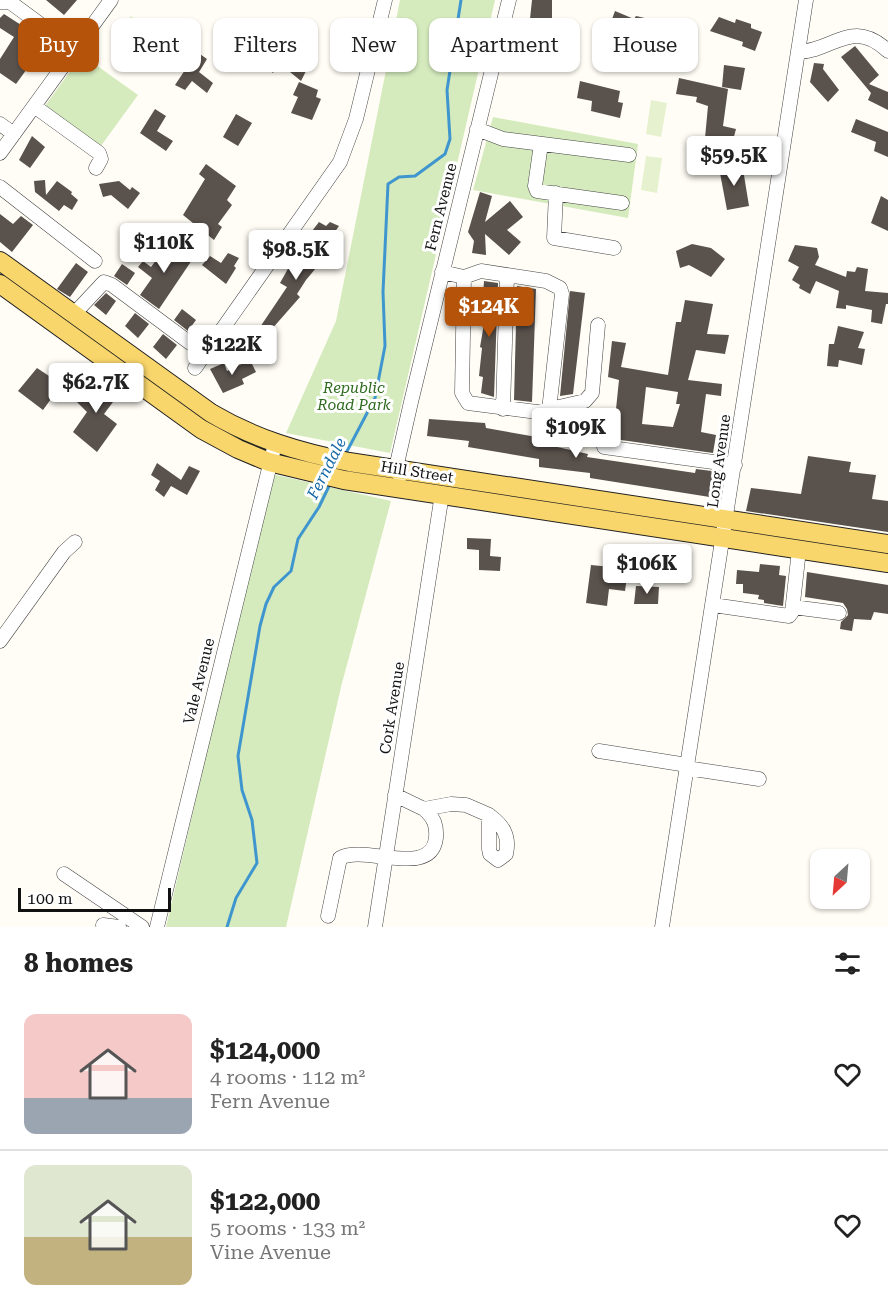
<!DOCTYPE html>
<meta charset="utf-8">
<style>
body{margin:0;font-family:"Roboto Serif",serif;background:#f2f2f2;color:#222;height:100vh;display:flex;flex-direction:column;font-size:22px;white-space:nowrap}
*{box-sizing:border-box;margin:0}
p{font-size:20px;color:#767676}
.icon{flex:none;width:33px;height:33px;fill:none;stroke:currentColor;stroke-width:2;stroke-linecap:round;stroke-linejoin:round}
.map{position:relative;height:927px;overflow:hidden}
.drawer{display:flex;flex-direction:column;background:#fff;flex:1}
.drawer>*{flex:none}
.guide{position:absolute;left:18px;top:18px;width:852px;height:54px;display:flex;gap:12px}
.needle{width:39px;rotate:206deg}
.fabs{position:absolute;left:810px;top:849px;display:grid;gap:12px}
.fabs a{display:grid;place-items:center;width:60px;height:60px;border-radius:12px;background:#fff;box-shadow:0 2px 4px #0004;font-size:30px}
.scale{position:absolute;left:18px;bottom:15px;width:153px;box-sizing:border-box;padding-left:6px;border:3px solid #111;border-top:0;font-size:16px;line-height:21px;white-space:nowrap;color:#111;-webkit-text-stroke:4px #fff;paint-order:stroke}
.price{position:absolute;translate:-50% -51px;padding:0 14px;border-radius:6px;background:#fff;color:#222;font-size:20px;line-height:39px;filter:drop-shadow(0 2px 3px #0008)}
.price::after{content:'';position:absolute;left:50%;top:36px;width:18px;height:14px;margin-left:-9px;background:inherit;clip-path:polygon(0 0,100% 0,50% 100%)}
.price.selected{background:#b45309;color:#fff}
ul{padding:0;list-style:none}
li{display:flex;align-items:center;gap:18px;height:150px;padding:0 24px}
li+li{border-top:2px solid #e0e0e0}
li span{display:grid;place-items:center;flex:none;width:168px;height:120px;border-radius:12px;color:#555}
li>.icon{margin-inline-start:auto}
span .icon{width:72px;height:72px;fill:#fffc;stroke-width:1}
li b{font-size:26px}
h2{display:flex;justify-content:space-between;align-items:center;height:72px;padding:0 24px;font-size:26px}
.pill{padding:0 21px;border-radius:12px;background:#fff;box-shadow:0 2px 4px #0004;font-size:21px;line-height:54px}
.pill.selected{background:#b45309;color:#fff}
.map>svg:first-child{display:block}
.green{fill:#d5ebbd}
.pitch{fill:#e6f2cf}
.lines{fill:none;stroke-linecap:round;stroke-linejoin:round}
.stream{stroke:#3f96cf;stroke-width:3}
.building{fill:#5a524d;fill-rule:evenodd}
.minor-casing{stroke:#444;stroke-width:15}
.major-casing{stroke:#222;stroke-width:20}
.minor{stroke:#fff;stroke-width:14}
.major{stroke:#f9d66b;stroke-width:18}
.labels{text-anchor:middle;stroke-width:6;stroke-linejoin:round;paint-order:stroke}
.street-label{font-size:15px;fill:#111;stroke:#fff}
.park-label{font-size:15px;font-style:italic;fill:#2f6b1f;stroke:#fff}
.water-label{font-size:16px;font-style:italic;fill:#1768a6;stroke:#fff}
</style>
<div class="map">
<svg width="888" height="927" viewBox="0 0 888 927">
<rect width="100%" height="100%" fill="#fffdf5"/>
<path class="green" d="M400,0H495L390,453L286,433L336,321Z
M82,55L138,95L98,150L42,110Z
M493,117L638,144L628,218L473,190Z
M272,474L391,501L341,687L286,927H166Z"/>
<path class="pitch" d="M131,16L144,26L125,53L111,42Z
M651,100L667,103L661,137L646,134Z
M646,156L662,158L657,193L641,190Z"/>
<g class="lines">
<path class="stream" d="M345,455L375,398L385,346L383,292L388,184L399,177L415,176L445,154L450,139L447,90L461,0
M227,927L236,898L257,863L252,820L242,790L238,756L260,626L266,604L274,587L291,571L298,539L319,507L331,482"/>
</g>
<path class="building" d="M46,0H77L64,15Z
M532,0H552V46H536V34L524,32L525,20L530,19Z
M615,11L634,19L636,16L649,19L638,42L608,30Z
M4,14L35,34L30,44L40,51L16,84L0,73V59L14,37L0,28V18Z
M719,17L735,23L736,19L751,24V28L762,32L755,51L742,46L743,42L710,31Z
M287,21L295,27L284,41L300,54L296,60L307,69L301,81L279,63L273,73L266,67L273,59L256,46L268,29L275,35Z
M664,23L675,26L693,38L686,50L681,48L680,50L672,44L673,40L661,39Z
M855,46L879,75L869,84L888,92V110L868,100L871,93L841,57Z
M197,52L207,59L199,72L213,83L207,93L192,81L185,90L175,85Z
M814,63L824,64L823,69L839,90L828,102L810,82Z
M724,65L745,68L741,90L722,87Z
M679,78L728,89L723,126L736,129L732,144L705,138L708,106L696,102L697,97L676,94Z
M580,81L620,91L618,102L623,103L620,118L591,111L592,101L577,98Z
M299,82L318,90L316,97L321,99L312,120L291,113L298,97L293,95Z
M155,109L166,116L157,131L173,141L166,151L140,133Z
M236,114L252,123L238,146L223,137Z
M856,119L888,132V157L874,151L876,142L851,132Z
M32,136L45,147L30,168L19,160Z
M742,163L749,206L727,210L719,168Z
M206,164L236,186L227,200L232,205L218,224L222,227L214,240L183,215L205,179L199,174Z
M45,180L46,195L57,181L72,192L71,194L78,200L72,210L64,205L59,211L35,192L34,181Z
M119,181L130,190L132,187L140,193L128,209L111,195L103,197L99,184Z
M480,192L492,196L485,222L510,201L523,217L507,230L521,242L509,255L485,234L486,255L472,253L474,241L468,232Z
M881,196L888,200V231L871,223Z
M0,214L13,224L21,216L33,225L12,252L0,242Z
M319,222L326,226L330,222L339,226L330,239L336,244L306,280L297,294L300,297L271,330L274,332L255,358L244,351L287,287L280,283L294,258L292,257Z
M170,242L192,260L159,309L140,295L152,278L138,267L143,261L151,267Z
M692,244L711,248L725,259L711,277L689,265L680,268L676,251Z
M795,245L817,248L819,257L815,265L846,277L847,271L855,272L857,267L868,269L865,291L888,293V304H886L882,324L871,322L872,310L846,305V309L836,308L839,291L816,281L810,294L799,288L800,285L792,280L799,267L788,261Z
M228,253L239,258L234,266L236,268L226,284L202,265L210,256L221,263Z
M76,263L88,272L70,297L57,289Z
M122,264L135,273L127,285L114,276Z
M484,281L498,283L494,397L481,393L483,377L479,376L482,348L480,347L484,324L481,323L486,299L483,297Z
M517,286L536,289L532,402L514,400Z
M570,291L585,293L573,394L560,396Z
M106,293L116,301L106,315L94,305Z
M685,300L713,304L707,334L729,335L725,354L696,350L688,380L722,384L721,396L706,394L701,432L716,435L713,453L614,439L616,431L598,428L599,416L613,418L616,409L619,380L608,377L612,341L626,343L621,367L668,375L676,322H681ZM646,387L678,392L676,404H680L673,427L642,424Z
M182,309L196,320L188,331L174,320Z
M135,313L149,324L138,338L125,326Z
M838,326L864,332L858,348L865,349L862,365L839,360L838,367L827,366L829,344H834Z
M163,334L177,345L166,359L153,347Z
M250,360L256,372L242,379L244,384L223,393L210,369L224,363L227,371Z
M37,368L52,378L49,385L56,392L43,410L18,391Z
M95,377L119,394L104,414L117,424L97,452L73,432L87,412L76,401Z
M429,419L485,423L486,428L554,440L553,446L588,454L587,457L695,473L696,469L720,472L716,498L590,478V473L539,467V459L468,447L469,441L427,436Z
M808,456L851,462L849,472L876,475L872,499L888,501V532L746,511L751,488L801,494Z
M157,463L181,480L189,466L200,471L187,495L171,486L164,497L155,490L160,481L151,475Z
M467,538L491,539L490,556L501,557L500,571L479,570V550L467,549Z
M613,560L629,562L625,591L609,589L607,606L586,603L591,565L611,567Z
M760,564L780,566L779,575L786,576L783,606L764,603V600L758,599L759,595L743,593V584H736L737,570L759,572Z
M807,572L888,585V614L874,612L871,620L854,619L852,631L840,629L841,622L848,615L847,609L843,603L805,597Z
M636,586L659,587L658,604H634Z"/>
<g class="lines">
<g class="minor-casing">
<path id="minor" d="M0,2H10L75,50
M798,52C834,51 852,17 888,51
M34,106L99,153L101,159L96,168
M0,124L14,134
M477,129L503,139L629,155
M541,144L535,186L537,191L622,203
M0,153L111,0
M0,187L95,261
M556,193L554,238L614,248
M442,272L464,277L481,271L546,281L560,288L562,294L549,410
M464,277L462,393L468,403L537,412L585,401L592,393L598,325
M74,314L104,282L112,285L190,343
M195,368L340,162L356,119L385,0
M503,409L507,275
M604,447L735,465
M400,476L396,468L411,402L509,0
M713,605L789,616L792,612L799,550
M793,607L839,613
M0,641L64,552L75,542
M599,751L687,765
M687,768L759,779
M395,795L424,809L451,804L466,805L489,815V849L490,854L498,860L506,854C510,836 503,825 489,815
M64,874L142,927
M328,916L340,858C365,844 431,879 436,838C437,825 434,818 424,809
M103,925L119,927
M157,927L275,444
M375,927L442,494
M662,927L806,0"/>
</g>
<g class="major-casing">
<path id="major" d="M0,261L211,413C255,439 299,452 349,462L888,544
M0,284L201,429L238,449L269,462L344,480L888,563"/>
</g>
<use href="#minor" class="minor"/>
<use href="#major" class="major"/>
</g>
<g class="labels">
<g class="street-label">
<text transform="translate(441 207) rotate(-76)" y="5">Fern Avenue</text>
<text transform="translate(719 461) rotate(-82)" y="5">Long Avenue</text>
<text transform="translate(417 472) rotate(9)" y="5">Hill Street</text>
<text transform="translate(199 681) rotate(-76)" y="5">Vale Avenue</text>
<text transform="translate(392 708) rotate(-81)" y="5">Cork Avenue</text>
</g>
<g class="park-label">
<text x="354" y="393">Republic<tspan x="354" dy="17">Road Park</tspan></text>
</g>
<g class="water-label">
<text transform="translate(326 468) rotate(-63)" y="6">Ferndale</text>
</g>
</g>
</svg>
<div class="fabs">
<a><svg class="needle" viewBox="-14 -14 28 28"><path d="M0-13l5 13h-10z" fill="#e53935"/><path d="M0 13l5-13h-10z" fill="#767676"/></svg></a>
</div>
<div class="scale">100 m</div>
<b class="price" style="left:734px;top:187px">$59.5K</b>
<b class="price" style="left:164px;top:274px">$110K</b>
<b class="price" style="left:296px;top:281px">$98.5K</b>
<b class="price selected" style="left:489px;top:338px">$124K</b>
<b class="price" style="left:232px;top:376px">$122K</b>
<b class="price" style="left:96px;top:414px">$62.7K</b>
<b class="price" style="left:576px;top:459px">$109K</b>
<b class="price" style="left:647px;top:595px">$106K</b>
<div class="guide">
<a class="pill selected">Buy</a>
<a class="pill">Rent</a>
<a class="pill">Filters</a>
<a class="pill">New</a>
<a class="pill">Apartment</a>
<a class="pill">House</a>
</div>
</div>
<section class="drawer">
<h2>8 homes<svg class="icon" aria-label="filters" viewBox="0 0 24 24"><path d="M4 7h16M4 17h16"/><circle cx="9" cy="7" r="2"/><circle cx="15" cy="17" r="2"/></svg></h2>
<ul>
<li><span style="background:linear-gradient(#f6c9c9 70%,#9aa5b1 0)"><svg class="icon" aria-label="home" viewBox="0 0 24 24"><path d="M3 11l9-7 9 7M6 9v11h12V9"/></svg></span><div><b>$124,000</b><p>4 rooms · 112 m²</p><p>Fern Avenue</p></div><svg class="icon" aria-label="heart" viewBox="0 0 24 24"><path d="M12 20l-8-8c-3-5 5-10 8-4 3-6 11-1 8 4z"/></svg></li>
<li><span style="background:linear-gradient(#dfe7d0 60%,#c2b280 0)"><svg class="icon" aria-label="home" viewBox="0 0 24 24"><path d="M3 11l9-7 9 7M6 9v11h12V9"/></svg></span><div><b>$122,000</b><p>5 rooms · 133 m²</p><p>Vine Avenue</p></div><svg class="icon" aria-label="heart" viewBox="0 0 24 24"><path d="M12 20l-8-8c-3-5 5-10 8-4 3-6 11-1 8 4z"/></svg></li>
</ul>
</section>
